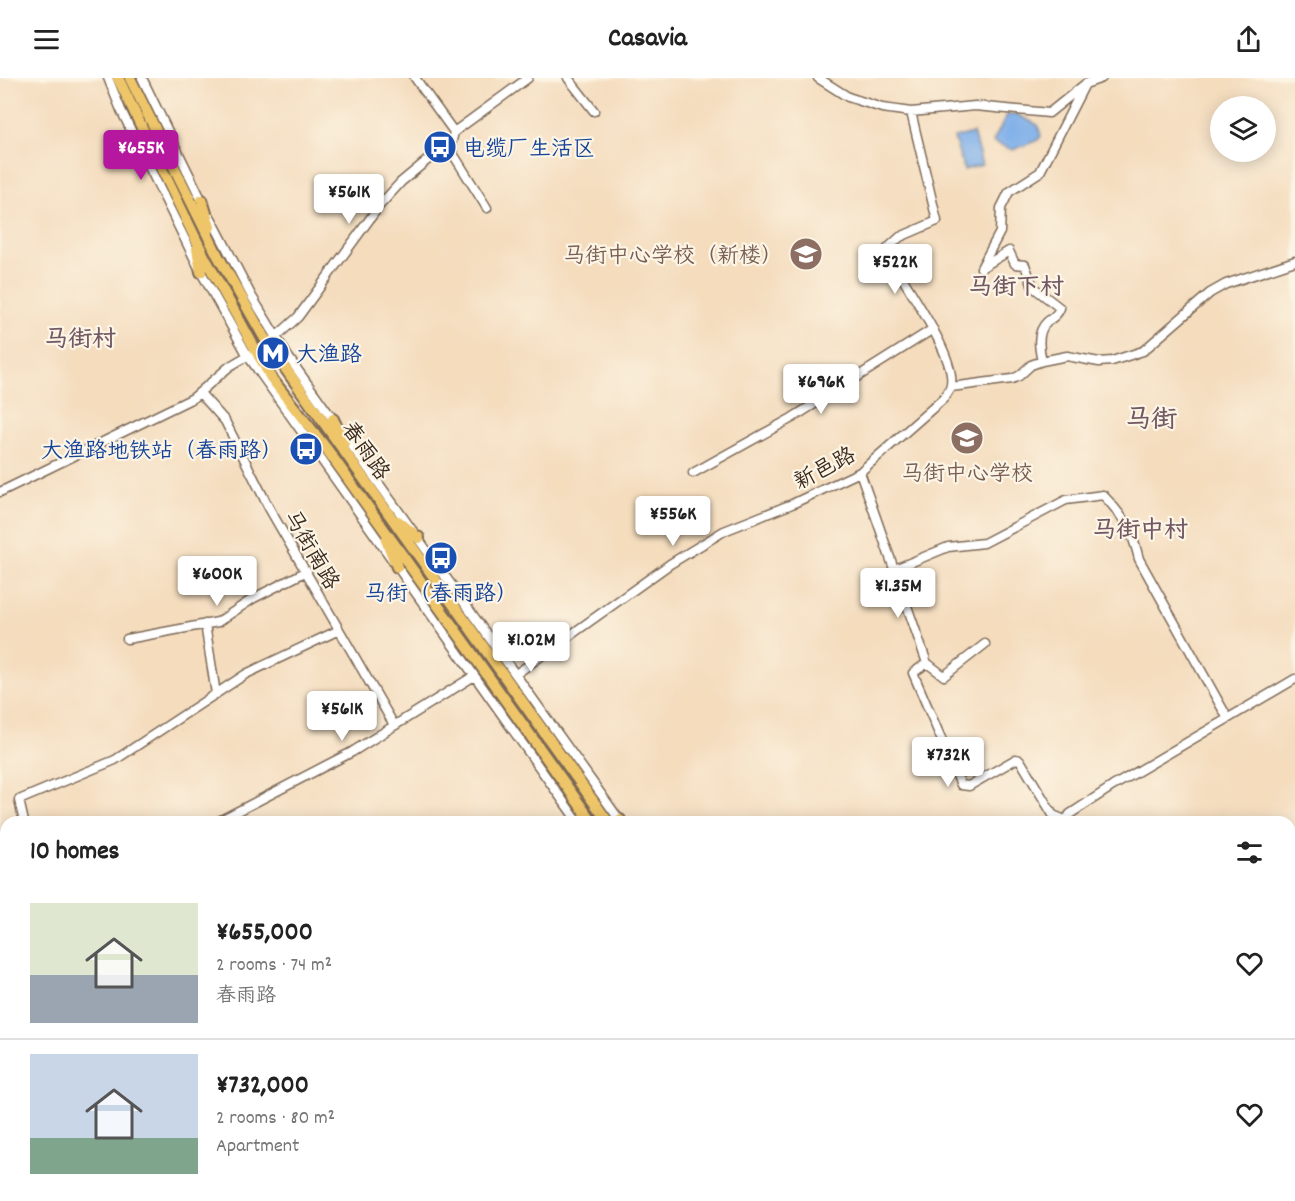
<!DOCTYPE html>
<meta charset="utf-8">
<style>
body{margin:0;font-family:Dekko,"LXGW WenKai TC",sans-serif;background:#f6f6f6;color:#222;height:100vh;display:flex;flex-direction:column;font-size:22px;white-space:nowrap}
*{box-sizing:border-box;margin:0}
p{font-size:20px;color:#767676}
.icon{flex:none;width:33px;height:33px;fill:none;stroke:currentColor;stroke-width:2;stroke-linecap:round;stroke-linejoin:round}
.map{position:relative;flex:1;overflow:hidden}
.details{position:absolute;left:0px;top:738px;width:1296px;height:386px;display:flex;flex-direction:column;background:#fff;border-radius:18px 18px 0 0;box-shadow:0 3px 15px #0003}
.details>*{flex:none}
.buttons{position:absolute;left:1210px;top:18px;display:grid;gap:12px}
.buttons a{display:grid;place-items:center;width:66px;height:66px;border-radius:50%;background:#fff;box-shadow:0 3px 15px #0003;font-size:30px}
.price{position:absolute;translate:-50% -51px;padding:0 14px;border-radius:6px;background:#fff;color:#222;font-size:20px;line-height:39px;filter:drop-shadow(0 2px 3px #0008)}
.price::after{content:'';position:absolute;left:50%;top:36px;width:18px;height:14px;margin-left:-9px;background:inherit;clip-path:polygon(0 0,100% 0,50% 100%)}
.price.active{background:#b5179e;color:#fff}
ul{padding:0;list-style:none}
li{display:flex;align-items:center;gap:18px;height:150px;padding:0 30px}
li+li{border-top:2px solid #e0e0e0}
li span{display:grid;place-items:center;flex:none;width:168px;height:120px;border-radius:0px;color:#555}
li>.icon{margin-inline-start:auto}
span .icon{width:72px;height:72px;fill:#fffc;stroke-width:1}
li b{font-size:26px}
h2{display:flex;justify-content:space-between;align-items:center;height:72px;padding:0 30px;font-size:26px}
header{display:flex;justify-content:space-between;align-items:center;height:78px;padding:0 30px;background:#fff;font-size:27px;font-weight:700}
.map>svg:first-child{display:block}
.water{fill:#7daee9;stroke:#5c6c84;stroke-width:1.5}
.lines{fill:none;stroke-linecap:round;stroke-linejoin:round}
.minor-casing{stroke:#7c6856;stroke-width:11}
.major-casing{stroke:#7c6856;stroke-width:14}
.minor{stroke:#fff;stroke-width:8}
.major{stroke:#eec569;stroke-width:10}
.rail{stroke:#3b2a1e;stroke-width:2;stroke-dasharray:9 4.5;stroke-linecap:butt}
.labels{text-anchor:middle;stroke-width:4.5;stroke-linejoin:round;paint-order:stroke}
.transit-label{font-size:22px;fill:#164399;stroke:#fcf5e5;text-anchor:start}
.education-label{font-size:22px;fill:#785e54;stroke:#fcf5e5;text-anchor:end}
.street-label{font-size:22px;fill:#3b2a1e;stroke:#fcf5e5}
.neighbourhood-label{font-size:24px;font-weight:bold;fill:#725864;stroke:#fcf5e5}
.quarter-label{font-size:26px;font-weight:bold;fill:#725864;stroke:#fcf5e5}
</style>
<header><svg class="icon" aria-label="menu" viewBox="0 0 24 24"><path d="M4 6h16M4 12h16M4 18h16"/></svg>Casavia<svg class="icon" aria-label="share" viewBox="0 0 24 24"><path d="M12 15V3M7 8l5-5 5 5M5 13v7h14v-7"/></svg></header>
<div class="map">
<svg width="1295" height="1123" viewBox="0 0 1295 1123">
<rect width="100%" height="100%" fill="#fcf5e5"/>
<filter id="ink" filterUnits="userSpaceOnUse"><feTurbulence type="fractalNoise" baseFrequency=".0167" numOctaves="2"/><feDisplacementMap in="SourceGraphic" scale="12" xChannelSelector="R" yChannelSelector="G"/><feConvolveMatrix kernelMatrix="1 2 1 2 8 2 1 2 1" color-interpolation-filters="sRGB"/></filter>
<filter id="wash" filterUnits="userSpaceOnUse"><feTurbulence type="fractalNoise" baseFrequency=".008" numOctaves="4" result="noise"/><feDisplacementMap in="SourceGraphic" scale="24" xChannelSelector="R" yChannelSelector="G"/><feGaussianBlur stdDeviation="1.35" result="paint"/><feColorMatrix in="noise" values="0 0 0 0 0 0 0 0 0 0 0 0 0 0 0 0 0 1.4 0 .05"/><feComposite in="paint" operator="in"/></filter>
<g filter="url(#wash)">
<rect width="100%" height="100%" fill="#f4dcbd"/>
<path class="water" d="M1007,37H1018L1038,47L1041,58L1038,62L1013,72L993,64Z
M973,55L982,87L964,92L954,60Z"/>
</g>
<g filter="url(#ink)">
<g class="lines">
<g class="minor-casing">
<path id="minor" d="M108,0L121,32L201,194L248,278L578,744
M142,0L203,125
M415,0L454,54
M568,0L594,33
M818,0L848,19L882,30L911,34L975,28L1049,35L1085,6L1102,0
M487,130L450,71L454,54L528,0
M211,140L251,217L289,280L621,744
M1042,283C1039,271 1036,254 1047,244C1053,239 1057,238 1060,230L1033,209L1025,187L1015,186L1009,173L981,190L1000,154L1001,130L1009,114L1040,94L1085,6
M951,309L1012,301L1019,298L1031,287L1042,283L1067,278L1099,284L1112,283L1143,273L1210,215L1226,206L1295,183
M200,315L225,343L269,430L394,647
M860,394L927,585L944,598L985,566
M693,395L792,340L933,251
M0,414L193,320L230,288L268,266L298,239L380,127L401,104L430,80L450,71
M895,491L948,469L984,465L1066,422L1103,417C1124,439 1132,452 1139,481L1227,639
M205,546L216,616
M127,561L218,544L254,520L307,493
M927,585L913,595L961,707L969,708L1016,681L1020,682L1053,737L1065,742
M516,596L670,486L724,453L792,426L860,394L943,321C945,318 949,314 950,310C961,283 902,203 888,176V170L900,159L937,143L911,34
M24,744L19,722L115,682L246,596L339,552
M217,744L352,674L474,598
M1065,744L1070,736L1113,708L1295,601
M0,854L6,851
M1290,996L1295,1000
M1290,1025L1295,1009
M1290,1108L1295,1106
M351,1118L353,1123
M844,1118L848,1123
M887,1118L891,1123
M109,1123L110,1118
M1240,1123L1247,1118"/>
</g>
<g class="major-casing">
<path id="major" d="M118,0L204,178L271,300L326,370L592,744
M130,0L218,178L268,266L608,744
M202,122L210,149
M197,171L201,194
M333,341L344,365
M398,443L419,460
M386,462L397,489
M620,742L621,744
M675,1118L679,1123
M860,1118L864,1123
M871,1118L875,1123
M511,1123L522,1118
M536,1123L547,1118"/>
</g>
<use href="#minor" class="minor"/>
<use href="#major" class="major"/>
<path class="rail" d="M0,839L6,850
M18,1123L19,1118
M29,1123L30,1118
M38,1123L39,1118
M58,1123L59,1118"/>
</g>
</g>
<defs>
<g id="bus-disc" transform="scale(1.725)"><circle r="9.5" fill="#1a4fb4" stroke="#fcf5e5"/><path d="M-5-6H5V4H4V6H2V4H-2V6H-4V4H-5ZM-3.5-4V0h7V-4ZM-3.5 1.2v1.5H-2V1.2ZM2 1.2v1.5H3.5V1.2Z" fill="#fff"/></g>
<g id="school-disc" transform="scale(1.725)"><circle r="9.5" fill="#8d6e63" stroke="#fcf5e5"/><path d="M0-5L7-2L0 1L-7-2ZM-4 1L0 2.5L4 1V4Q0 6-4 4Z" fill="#fff"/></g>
<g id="metro-disc" transform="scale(1.725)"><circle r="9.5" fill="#1a4fb4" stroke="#fcf5e5"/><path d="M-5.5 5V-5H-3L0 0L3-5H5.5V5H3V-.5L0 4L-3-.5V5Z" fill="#fff"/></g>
</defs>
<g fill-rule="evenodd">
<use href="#bus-disc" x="440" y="69"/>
<use href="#school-disc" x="806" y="176"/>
<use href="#metro-disc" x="273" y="275"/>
<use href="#school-disc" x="967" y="360"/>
<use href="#bus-disc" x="306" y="371"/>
<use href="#bus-disc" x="441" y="480"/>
</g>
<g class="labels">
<g class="transit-label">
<text x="463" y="77">电缆厂生活区</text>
<text x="296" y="283">大渔路</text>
<text x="283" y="379" text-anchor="end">大渔路地铁站（春雨路）</text>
<text x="441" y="522" text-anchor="middle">马街（春雨路）</text>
</g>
<g class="education-label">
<text x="783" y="184">马街中心学校（新楼）</text>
<text x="967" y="402" text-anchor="middle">马街中心学校</text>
</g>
<g class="street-label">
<text transform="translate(367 372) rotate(55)" y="8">春雨路</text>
<text transform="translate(824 389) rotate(-28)" y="8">新邑路</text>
<text transform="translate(313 471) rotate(60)" y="8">马街南路</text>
</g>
<g class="neighbourhood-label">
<text x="1016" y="216">马街下村</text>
<text x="80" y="268">马街村</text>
<text x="1140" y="459">马街中村</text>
</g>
<g class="quarter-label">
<text x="1151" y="349">马街</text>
</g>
</g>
</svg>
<div class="buttons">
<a><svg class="icon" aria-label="layers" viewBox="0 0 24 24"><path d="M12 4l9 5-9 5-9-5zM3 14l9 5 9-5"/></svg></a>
</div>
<b class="price active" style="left:141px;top:103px">¥655K</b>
<b class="price" style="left:349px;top:147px">¥561K</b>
<b class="price" style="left:895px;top:217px">¥522K</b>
<b class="price" style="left:821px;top:337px">¥696K</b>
<b class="price" style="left:673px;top:469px">¥556K</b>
<b class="price" style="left:217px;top:529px">¥600K</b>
<b class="price" style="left:898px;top:541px">¥1.35M</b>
<b class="price" style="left:531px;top:595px">¥1.02M</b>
<b class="price" style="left:342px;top:664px">¥561K</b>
<b class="price" style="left:948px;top:710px">¥732K</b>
<section class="details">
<h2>10 homes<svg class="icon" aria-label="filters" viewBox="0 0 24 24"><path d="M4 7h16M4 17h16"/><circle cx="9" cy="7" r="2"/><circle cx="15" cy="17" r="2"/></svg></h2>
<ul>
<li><span style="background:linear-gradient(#dfe7d0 60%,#9aa5b1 0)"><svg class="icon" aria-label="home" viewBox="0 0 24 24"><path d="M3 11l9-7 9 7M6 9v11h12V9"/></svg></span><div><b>¥655,000</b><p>2 rooms · 74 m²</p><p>春雨路</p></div><svg class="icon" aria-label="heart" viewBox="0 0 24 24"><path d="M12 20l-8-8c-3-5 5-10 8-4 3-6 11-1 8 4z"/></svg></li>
<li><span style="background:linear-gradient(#c9d6e8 70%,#7fa58c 0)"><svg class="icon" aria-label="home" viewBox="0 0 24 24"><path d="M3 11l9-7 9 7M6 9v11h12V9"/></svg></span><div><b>¥732,000</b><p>2 rooms · 80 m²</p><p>Apartment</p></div><svg class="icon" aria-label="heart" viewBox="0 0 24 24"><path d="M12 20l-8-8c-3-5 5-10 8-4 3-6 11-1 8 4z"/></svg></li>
</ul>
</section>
</div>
